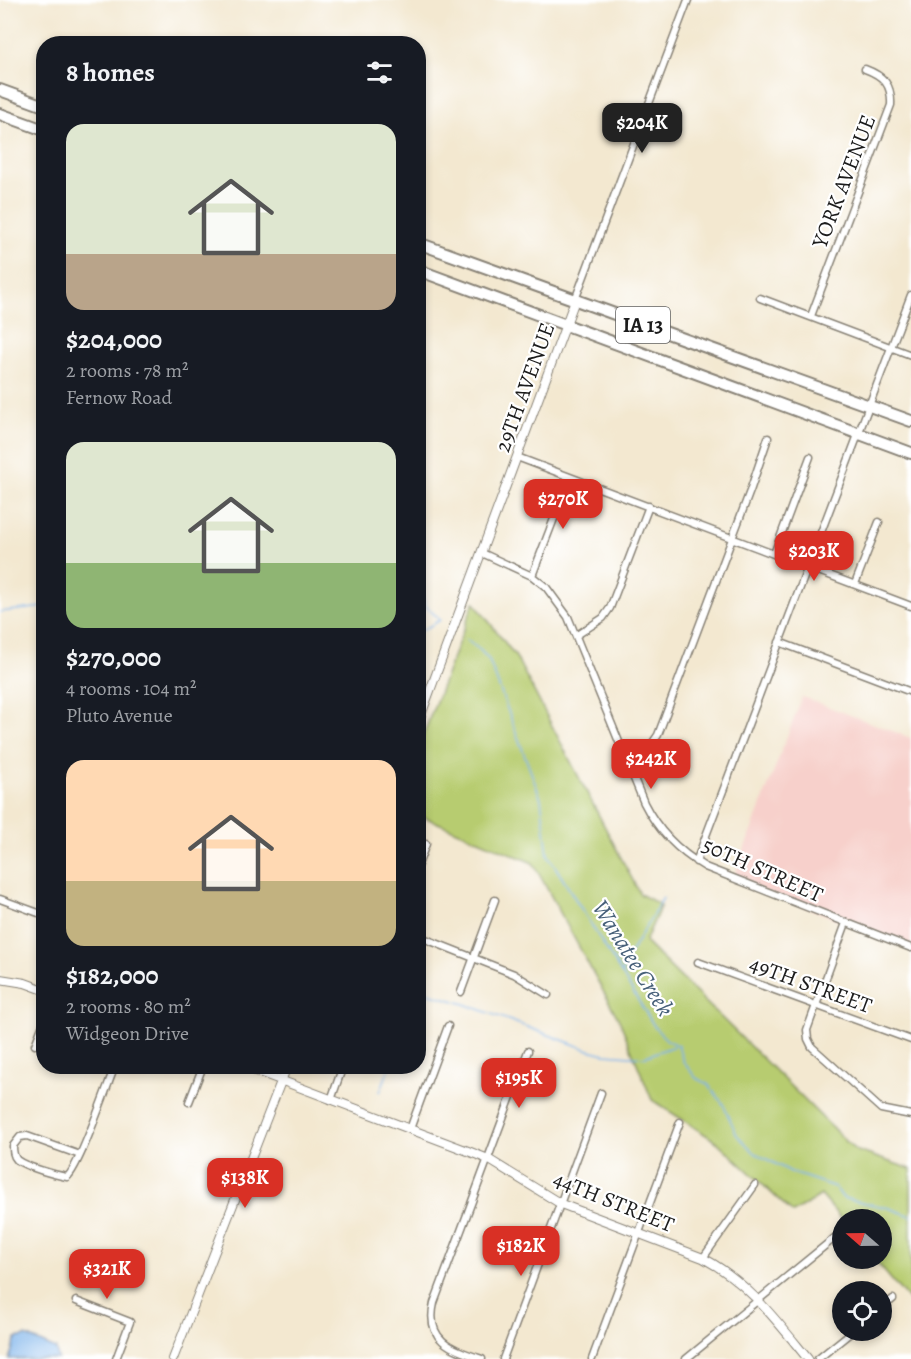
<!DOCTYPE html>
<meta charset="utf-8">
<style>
body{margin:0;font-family:Alegreya,serif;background:#20242c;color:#f1f3f6;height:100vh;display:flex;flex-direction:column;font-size:22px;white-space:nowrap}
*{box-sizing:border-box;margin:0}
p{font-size:20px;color:#9ea1a6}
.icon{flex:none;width:33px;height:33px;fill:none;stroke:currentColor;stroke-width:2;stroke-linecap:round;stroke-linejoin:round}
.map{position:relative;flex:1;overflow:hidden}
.side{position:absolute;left:36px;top:36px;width:390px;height:1038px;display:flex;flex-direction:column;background:#171b24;border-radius:24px;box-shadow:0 3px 9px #0003}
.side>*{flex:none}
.needle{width:39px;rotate:290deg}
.fabs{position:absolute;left:832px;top:1209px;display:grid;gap:12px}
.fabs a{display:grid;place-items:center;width:60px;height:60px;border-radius:50%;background:#171b24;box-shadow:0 3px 9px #0003;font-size:30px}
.price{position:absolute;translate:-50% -51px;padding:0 14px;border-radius:12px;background:#d93025;color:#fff;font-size:20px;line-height:39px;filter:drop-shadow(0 2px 3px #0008)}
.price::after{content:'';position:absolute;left:50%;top:36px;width:18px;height:14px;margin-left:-9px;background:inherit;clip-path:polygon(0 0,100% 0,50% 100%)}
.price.selected{background:#222;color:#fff}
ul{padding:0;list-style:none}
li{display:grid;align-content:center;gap:12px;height:318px;padding:0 30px}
li span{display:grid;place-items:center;height:186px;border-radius:18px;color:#555}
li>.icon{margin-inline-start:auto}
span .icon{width:108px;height:108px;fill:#fffc;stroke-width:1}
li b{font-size:26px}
h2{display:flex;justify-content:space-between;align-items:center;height:72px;padding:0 30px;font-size:26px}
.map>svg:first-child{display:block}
.built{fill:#f7d0cb}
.green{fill:#b7cc70;stroke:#6a7446;stroke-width:1.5}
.water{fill:#7bb2ea;stroke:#4c6783;stroke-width:1.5}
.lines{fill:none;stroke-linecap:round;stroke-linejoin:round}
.stream{stroke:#7bb2ea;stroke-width:1.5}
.minor-casing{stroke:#888276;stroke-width:9}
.tertiary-casing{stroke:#888276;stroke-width:10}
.trunk-casing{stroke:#888276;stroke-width:14}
.minor{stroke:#fff;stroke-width:6}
.tertiary{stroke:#fff;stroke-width:8}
.trunk{stroke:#fff;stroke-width:10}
.labels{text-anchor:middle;stroke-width:4.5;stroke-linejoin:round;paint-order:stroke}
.shield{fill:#fff;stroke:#606060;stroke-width:1.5}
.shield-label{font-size:21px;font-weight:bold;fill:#1c1c1c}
.street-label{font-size:22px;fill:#1c1c1c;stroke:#fff}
.water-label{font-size:24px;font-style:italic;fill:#476079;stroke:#fff}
</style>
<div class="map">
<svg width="911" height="1359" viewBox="0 0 911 1359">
<rect width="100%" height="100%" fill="#fff"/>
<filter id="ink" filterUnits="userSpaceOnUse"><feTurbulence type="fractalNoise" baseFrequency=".0167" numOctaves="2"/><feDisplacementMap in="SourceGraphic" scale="12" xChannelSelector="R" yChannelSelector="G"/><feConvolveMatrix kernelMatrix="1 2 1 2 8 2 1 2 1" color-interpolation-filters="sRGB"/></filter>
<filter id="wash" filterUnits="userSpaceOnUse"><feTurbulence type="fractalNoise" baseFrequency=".008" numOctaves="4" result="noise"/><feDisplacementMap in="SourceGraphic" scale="24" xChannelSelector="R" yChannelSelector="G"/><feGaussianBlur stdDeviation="1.35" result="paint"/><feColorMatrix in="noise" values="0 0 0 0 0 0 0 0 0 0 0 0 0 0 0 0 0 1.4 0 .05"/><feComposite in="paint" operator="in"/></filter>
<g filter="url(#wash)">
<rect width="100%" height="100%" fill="#f3e8d0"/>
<path class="built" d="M802,697L911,738V948L733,879Z"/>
<path class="green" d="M474,602L516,657L640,894L661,905L645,942L855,1150L911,1169V1303L874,1259L882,1258V1220H843V1221L821,1195L793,1213L717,1142L652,1100L620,1022L533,863L419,815V746Z"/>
<path class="water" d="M26,1336L56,1349L58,1359H9L16,1338Z"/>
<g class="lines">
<path class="stream" d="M418,581L425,605L440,620L423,630L418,629
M0,612L44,607
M465,639L480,650L489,660L541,799L548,855L656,1029L667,1040L678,1046L683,1061L696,1078L708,1084L723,1104L737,1135L755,1153L793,1173L835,1187L843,1198L889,1208L911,1216
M622,973L628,957L663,898
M418,990L465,1004L589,1050L605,1054L644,1057L674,1046
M380,1092L390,1066"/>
</g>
</g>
<g filter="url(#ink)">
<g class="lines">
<g class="minor-casing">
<path id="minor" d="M760,298L911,355
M575,300L688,0
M811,316L891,105C892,85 884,76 865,69
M517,457L911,606
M482,553L532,576L546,587L568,617L644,803C658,831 678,851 705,867L911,948
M774,554L810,457
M532,576L570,477
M855,584L879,522
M577,635L603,618L610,608L649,506
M779,642L911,692
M627,760L649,748L658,735L750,491L768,438
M696,862L911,295
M418,865L426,844
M0,899L44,915
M846,923L807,1030L808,1039L812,1047L881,1109L911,1115
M418,936L514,974L548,995
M698,962L911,1040
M461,992L495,900
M35,1045L44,1022
M331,1100L343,1066
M189,1102L203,1066
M410,1129L448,1026
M80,1155L27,1136L20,1137L13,1146C13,1151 13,1156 17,1160C26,1167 56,1175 67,1177C79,1168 107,1086 115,1066
M703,1258L755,1185
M76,1301L130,1322L116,1359
M882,1308L893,1299
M482,1359C452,1349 425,1341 434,1303L528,1051
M503,1359L601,1093
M592,1359L680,1122
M686,1359L843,1231
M818,1359L854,1330"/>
</g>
<g class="tertiary-casing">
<path id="tertiary" d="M418,723L575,300
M0,979L25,983L44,990
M243,1066L468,1151L488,1159L561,1204L703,1258C748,1282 776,1320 808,1359
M173,1359L287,1066"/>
</g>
<g class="trunk-casing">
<path id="trunk" d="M0,90L44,106
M0,114L44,130
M418,243L911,421
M418,270L911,453"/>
</g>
<use href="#minor" class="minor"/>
<use href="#tertiary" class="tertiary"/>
<use href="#trunk" class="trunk"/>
</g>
</g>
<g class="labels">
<rect class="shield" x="616" y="307" width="54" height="36" rx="4.5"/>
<g class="shield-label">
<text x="643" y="332">IA 13</text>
</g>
<g class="street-label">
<text transform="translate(843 181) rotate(-69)" y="8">YORK AVENUE</text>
<text transform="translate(524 387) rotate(-70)" y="8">29TH AVENUE</text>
<text transform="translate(763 869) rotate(24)" y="8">50TH STREET</text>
<text transform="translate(811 984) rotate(20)" y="8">49TH STREET</text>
<text transform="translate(614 1201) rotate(22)" y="8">44TH STREET</text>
</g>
<g class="water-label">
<text transform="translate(633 958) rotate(58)" y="8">Wanatee Creek</text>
</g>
</g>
</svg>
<div class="fabs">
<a><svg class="needle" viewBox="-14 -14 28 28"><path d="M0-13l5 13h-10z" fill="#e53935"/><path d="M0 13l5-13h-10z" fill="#9ea1a6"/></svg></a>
<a><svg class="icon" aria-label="locate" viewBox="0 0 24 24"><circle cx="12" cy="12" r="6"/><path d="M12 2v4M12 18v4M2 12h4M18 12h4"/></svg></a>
</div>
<b class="price selected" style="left:642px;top:154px">$204K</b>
<b class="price" style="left:563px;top:530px">$270K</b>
<b class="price" style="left:814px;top:582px">$203K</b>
<b class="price" style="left:651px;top:790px">$242K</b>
<b class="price" style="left:519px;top:1109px">$195K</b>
<b class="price" style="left:245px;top:1209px">$138K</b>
<b class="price" style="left:521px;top:1277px">$182K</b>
<b class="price" style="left:107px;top:1300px">$321K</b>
<section class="side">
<h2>8 homes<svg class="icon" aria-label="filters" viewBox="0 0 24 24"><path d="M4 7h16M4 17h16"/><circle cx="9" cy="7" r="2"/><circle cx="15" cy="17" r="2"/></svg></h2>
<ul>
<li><span style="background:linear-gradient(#dfe7d0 70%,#b9a48a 0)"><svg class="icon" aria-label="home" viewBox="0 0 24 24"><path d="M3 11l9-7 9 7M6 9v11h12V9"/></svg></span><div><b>$204,000</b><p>2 rooms · 78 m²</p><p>Fernow Road</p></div></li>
<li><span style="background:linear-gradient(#dfe7d0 65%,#8fb573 0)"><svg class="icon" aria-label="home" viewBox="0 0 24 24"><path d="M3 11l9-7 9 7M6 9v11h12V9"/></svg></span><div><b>$270,000</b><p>4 rooms · 104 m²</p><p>Pluto Avenue</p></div></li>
<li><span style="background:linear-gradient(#ffd9b3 65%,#c2b280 0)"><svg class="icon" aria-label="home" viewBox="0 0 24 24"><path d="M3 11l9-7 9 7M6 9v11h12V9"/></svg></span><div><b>$182,000</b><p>2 rooms · 80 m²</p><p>Widgeon Drive</p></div></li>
</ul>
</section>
</div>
